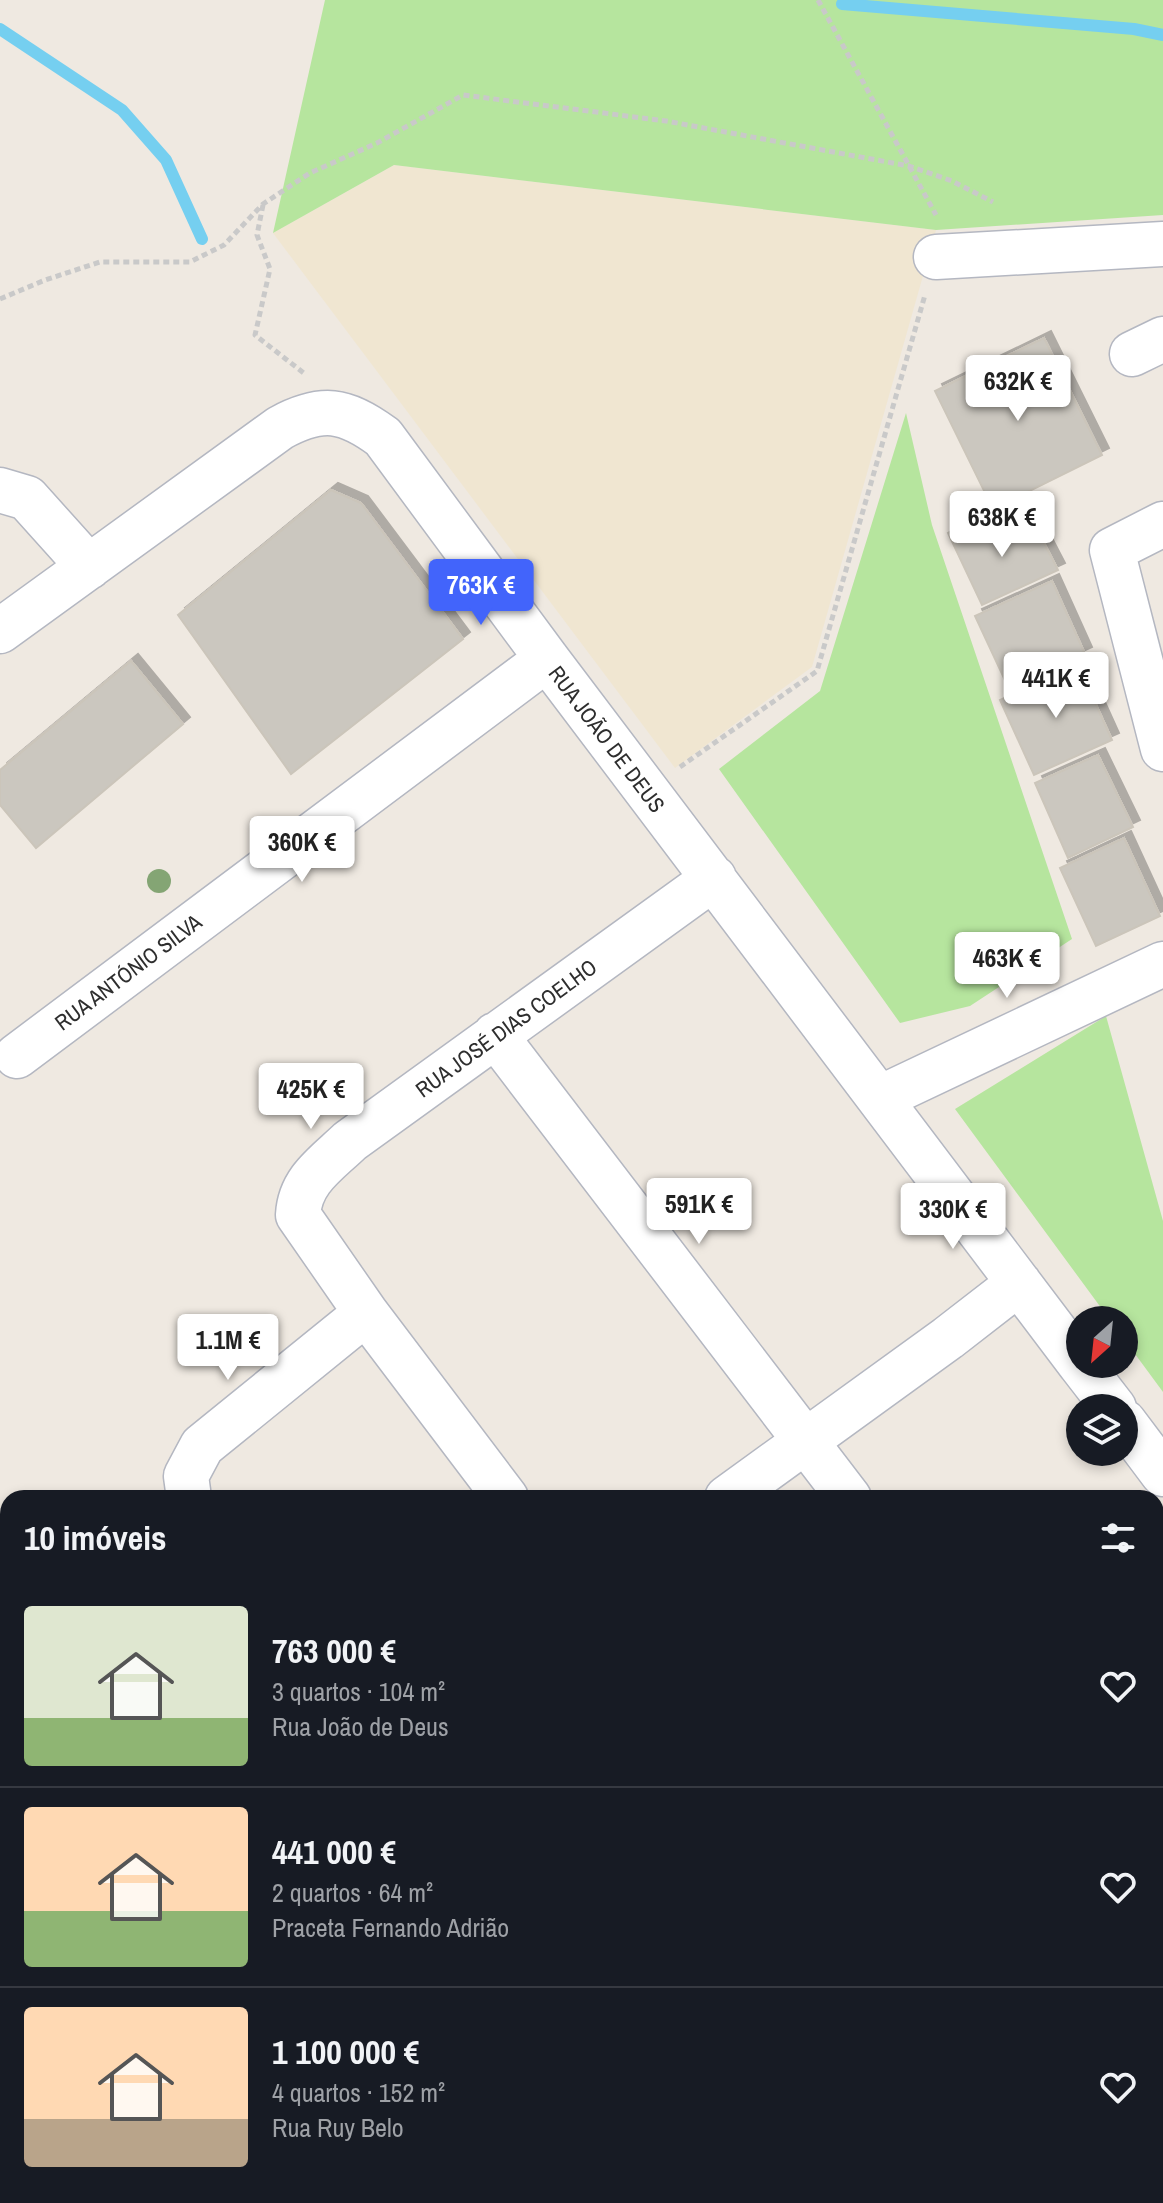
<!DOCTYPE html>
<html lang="pt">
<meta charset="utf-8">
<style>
body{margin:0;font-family:"Archivo Narrow",sans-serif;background:#242831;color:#f1f3f6;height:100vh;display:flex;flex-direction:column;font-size:30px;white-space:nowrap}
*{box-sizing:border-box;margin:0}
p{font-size:26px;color:#9ea1a6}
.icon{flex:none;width:44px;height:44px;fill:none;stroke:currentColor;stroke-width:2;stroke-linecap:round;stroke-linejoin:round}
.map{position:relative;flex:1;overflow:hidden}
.panel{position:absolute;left:0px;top:1490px;width:1164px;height:714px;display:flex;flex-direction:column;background:#171b24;border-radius:24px 24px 0 0;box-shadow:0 4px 12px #0003}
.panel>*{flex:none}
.needle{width:52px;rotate:207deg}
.tools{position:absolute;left:1066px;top:1306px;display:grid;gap:16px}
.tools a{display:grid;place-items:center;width:72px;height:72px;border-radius:50%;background:#171b24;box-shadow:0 4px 12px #0003;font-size:40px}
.price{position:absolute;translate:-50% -68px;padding:0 18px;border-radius:8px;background:#fff;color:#222;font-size:26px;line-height:52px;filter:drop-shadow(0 2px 4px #0008)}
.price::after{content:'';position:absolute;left:50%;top:48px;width:24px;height:18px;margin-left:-12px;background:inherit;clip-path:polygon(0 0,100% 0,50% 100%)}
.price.current{background:#4264fb;color:#fff}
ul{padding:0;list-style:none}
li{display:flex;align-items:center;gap:24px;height:200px;padding:0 24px}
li+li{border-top:2px solid #363941}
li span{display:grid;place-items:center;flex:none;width:224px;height:160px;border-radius:8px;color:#555}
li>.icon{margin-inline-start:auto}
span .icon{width:96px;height:96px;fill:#fffc;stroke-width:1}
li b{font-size:34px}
h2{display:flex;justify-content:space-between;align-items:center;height:96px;padding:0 24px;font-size:34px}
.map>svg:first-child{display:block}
.education{fill:#f0e6d1}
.green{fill:#b6e59e}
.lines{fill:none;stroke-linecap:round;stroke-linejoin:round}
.stream{stroke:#75cff0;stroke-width:12}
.building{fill:#cbc7bf;stroke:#cbc5ba;stroke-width:2;filter:url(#shadow)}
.minor-casing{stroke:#b4b7c1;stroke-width:47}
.path{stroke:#c9c9c9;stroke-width:5;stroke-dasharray:6 4;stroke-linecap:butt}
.minor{stroke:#fff;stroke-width:44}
.tree{fill:#84a574}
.labels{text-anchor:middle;stroke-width:7;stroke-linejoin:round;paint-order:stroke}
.street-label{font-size:22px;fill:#2e2e2e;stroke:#fff}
</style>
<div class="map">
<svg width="1163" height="2203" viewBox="0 0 1163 2203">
<defs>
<filter id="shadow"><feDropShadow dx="7" dy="-7" stdDeviation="0" flood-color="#0004"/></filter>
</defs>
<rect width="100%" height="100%" fill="#efe9e1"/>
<path class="education" d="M394,165L936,230L812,667L675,768L273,233Z"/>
<path class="green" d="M325,0H1163V215L936,230L394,165L273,233Z
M906,413L932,525L1072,939L970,1006L900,1023L719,769L820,691Z
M1106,1016L1163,1221V1392L1124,1339V1320H1110L955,1109Z
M1160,1520L1163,1524V2203H1078L1073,2196H1156V1522Z
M0,1615L8,1631V1713L0,1716Z
M8,1778V1921L0,1903V1782Z"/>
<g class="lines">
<path class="stream" d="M842,4L1134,29L1163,35
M0,29L122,110L166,160L202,239"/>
</g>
<path class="building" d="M1044,338L1102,455L993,509L935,391Z
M331,490L361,503L463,639L291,774L178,615Z
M968,522L977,540L995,530L1033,522L1058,570L982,605L948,533Z
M1052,581L1085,654L1009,689L975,616Z
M131,661L183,724L36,848L0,805V770Z
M1078,665L1112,740L1034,775L1000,700Z
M1098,755L1133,827L1068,858L1035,783Z
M1124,838L1160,916L1096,946L1060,868Z
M362,2196H416L420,2202L367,2203Z"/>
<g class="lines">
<g class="minor-casing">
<path id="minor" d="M936,257L1163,244
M1132,354L1163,339
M0,490L27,498L89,567
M1163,524L1112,550L1163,749
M0,631L280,428C322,405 345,409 383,437L547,659L1080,1364
M495,1035L849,1498
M17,1056L547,659
M880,1098L1163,964
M1080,1364L1114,1408
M1124,1422L1163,1474
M189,1498L186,1476L202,1446L366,1313
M506,1498L366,1313L298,1215C300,1180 326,1164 350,1141L714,878
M727,1498L948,1338L1019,1283
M0,1594L8,1610
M0,1752L8,1748
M131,2196L136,2203
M490,2196L495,2203
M709,2196L715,2203
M1034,2196L1039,2203
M19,2203L29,2196"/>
</g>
<path class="path" d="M818,0L936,215
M263,205L257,235L270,269L255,335L305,374
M0,299L45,280L100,262H190L224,245L263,204L310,173L377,143L463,95L666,121L909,166L952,181L993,202
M680,767L817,671L925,295"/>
<use href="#minor" class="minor"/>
</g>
<circle class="tree" cx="159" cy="881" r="12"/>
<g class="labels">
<g class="street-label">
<text transform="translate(607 739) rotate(53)" y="8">RUA JOÃO DE DEUS</text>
<text transform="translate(128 972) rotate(-37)" y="8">RUA ANTÓNIO SILVA</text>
<text transform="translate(506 1028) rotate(-36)" y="8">RUA JOSÉ DIAS COELHO</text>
</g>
</g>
</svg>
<div class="tools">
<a><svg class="needle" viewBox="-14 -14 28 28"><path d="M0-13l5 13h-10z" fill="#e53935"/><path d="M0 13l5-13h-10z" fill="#9ea1a6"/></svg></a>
<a><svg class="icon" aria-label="layers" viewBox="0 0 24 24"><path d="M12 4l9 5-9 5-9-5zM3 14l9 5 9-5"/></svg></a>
</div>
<b class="price" style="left:1018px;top:423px">632K €</b>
<b class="price" style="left:1002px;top:559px">638K €</b>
<b class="price current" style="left:481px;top:627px">763K €</b>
<b class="price" style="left:1056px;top:720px">441K €</b>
<b class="price" style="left:302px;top:884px">360K €</b>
<b class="price" style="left:1007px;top:1000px">463K €</b>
<b class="price" style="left:311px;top:1131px">425K €</b>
<b class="price" style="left:699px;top:1246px">591K €</b>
<b class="price" style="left:953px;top:1251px">330K €</b>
<b class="price" style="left:228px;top:1382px">1.1M €</b>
<section class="panel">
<h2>10 imóveis<svg class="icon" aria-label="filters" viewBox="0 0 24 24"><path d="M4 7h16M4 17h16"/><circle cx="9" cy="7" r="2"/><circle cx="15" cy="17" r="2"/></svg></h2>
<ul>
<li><span style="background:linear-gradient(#dfe7d0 70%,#8fb573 0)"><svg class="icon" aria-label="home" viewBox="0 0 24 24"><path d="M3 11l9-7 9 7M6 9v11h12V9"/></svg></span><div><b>763 000 €</b><p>3 quartos · 104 m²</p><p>Rua João de Deus</p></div><svg class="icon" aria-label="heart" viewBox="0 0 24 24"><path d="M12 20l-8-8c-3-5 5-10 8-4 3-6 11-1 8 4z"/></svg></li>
<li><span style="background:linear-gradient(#ffd9b3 65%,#8fb573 0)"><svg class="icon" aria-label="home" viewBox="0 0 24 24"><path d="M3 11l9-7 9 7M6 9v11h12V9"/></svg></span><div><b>441 000 €</b><p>2 quartos · 64 m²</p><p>Praceta Fernando Adrião</p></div><svg class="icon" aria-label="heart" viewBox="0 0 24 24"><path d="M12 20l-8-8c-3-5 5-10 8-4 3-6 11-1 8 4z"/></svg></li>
<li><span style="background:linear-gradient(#ffd9b3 70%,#b9a48a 0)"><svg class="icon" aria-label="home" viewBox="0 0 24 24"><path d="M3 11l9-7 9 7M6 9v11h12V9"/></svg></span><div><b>1 100 000 €</b><p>4 quartos · 152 m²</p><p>Rua Ruy Belo</p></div><svg class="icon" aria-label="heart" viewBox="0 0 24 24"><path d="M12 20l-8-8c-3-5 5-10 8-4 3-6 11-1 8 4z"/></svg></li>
</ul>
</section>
</div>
